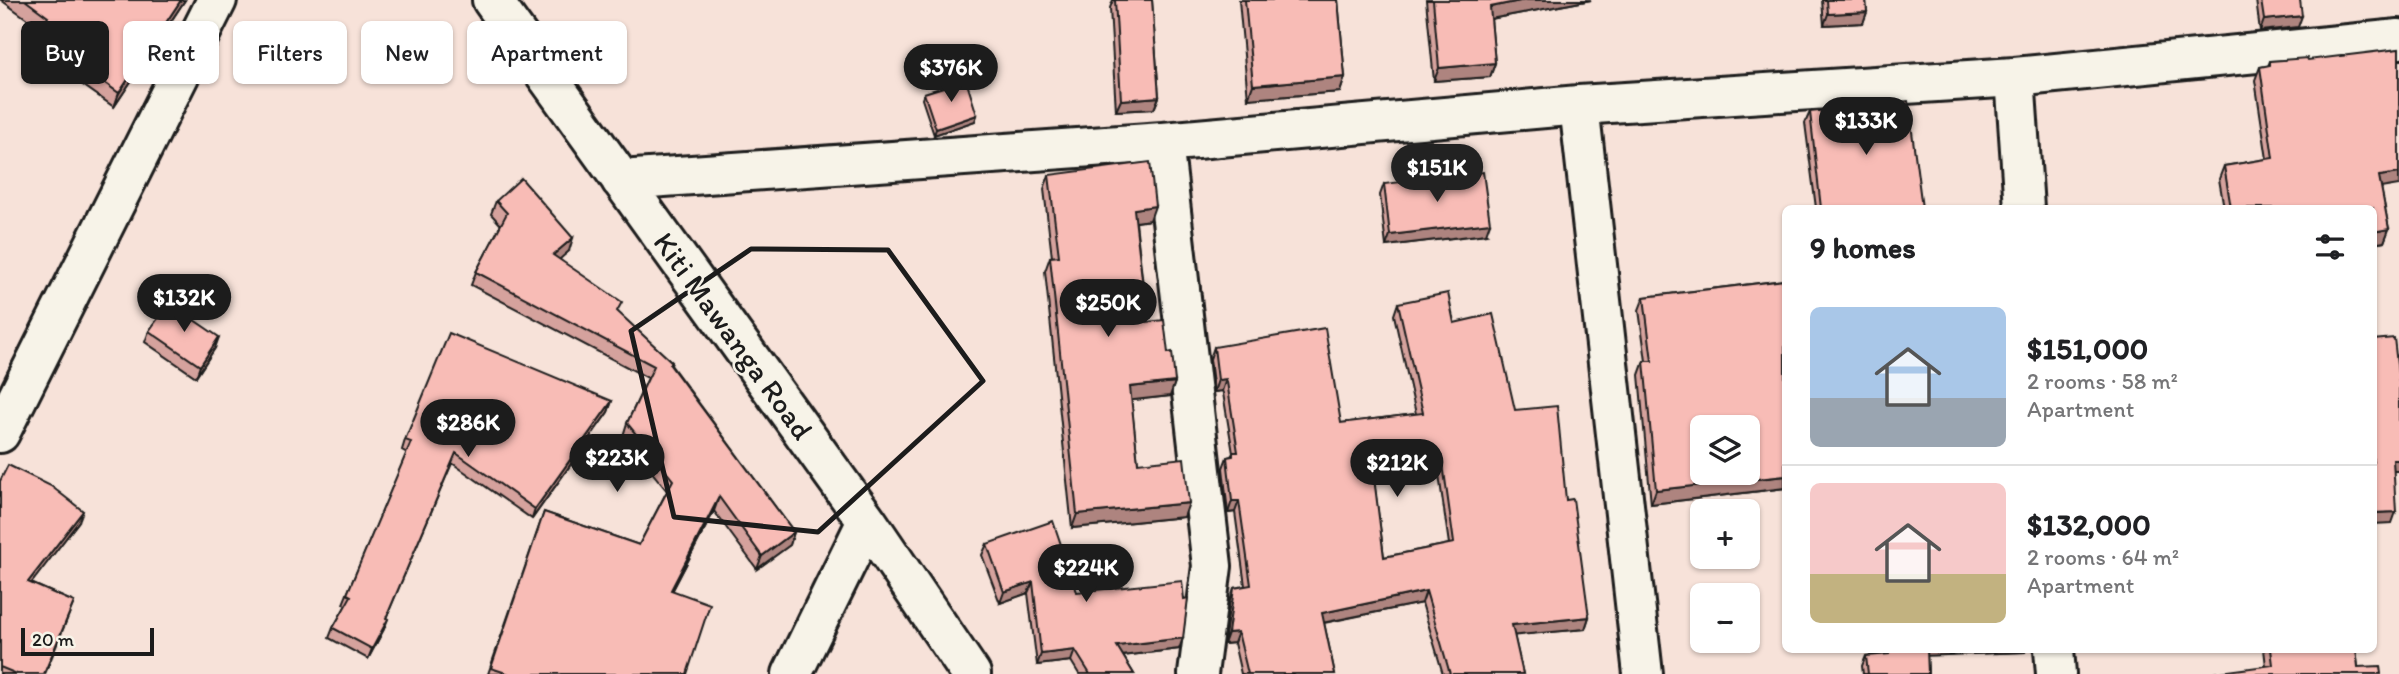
<!DOCTYPE html>
<meta charset="utf-8">
<style>
body{margin:0;font-family:Itim,sans-serif;background:#f2f2f2;color:#202124;height:100vh;display:flex;flex-direction:column;font-size:26px;white-space:nowrap}
*{box-sizing:border-box;margin:0}
p{font-size:23px;color:#757577}
.icon{flex:none;width:38px;height:38px;fill:none;stroke:currentColor;stroke-width:2;stroke-linecap:round;stroke-linejoin:round}
.map{position:relative;flex:1;overflow:hidden}
.sheet{position:absolute;left:1782px;top:205px;width:595px;height:448px;display:flex;flex-direction:column;background:#fff;border-radius:10px;box-shadow:0 2px 5px #0004}
.sheet>*{flex:none}
.guide{position:absolute;left:21px;top:21px;width:665px;height:63px;display:flex;gap:14px}
.buttons{position:absolute;left:1690px;top:415px;display:grid;gap:14px}
.buttons a{display:grid;place-items:center;width:70px;height:70px;border-radius:10px;background:#fff;box-shadow:0 2px 5px #0004;font-size:35px}
.scale{position:absolute;left:21px;bottom:18px;width:133px;box-sizing:border-box;padding-left:7px;border:4px solid #1c1c1c;border-top:0;font-size:19px;line-height:24px;white-space:nowrap;color:#1c1c1c;-webkit-text-stroke:5px #f7f3e8;paint-order:stroke}
.price{position:absolute;translate:-50% -60px;padding:0 16px;border-radius:24px;background:#1c1c1c;color:#fff;font-size:23px;line-height:46px;filter:drop-shadow(0 2px 4px #0008)}
.price::after{content:'';position:absolute;left:50%;top:42px;width:21px;height:16px;margin-left:-10px;background:inherit;clip-path:polygon(0 0,100% 0,50% 100%)}
.price.selected{background:#222;color:#fff}
ul{padding:0;list-style:none}
li{display:flex;align-items:center;gap:21px;height:175px;padding:0 28px}
li+li{border-top:2px solid #e0e0e0}
li span{display:grid;place-items:center;flex:none;width:196px;height:140px;border-radius:10px;color:#555}
li>.icon{margin-inline-start:auto}
span .icon{width:84px;height:84px;fill:#fffc;stroke-width:1}
li b{font-size:30px}
h2{display:flex;justify-content:space-between;align-items:center;height:84px;padding:0 28px;font-size:30px}
.chip{padding:0 24px;border-radius:10px;background:#fff;box-shadow:0 2px 5px #0004;font-size:24px;line-height:63px}
.chip.selected{background:#1c1c1c;color:#fff}
.map>svg:first-child{display:block}
.lines{fill:none;stroke-linecap:round;stroke-linejoin:round}
.minor-casing{stroke:#1c1c1c;stroke-width:44}
.minor{stroke:#f7f3e8;stroke-width:38}
.wall{fill:#d5a29d;stroke:#1c1c1c;stroke-width:2;fill-rule:evenodd}
.shaded-wall{fill:#ae847f;stroke:#1c1c1c;stroke-width:2}
.building{fill:#f8bcb6;stroke:#1c1c1c;stroke-width:2;fill-rule:evenodd}
.marked{fill:none;stroke:#1c1c1c;stroke-width:5;stroke-linejoin:round}
.labels{text-anchor:middle;stroke-width:5;stroke-linejoin:round;paint-order:stroke}
.street-label{font-size:30px;fill:#1c1c1c;stroke:#f7f3e8}
</style>
<div class="map">
<svg width="2399" height="674" viewBox="0 0 2399 674">
<rect width="100%" height="100%" fill="#f7e2d9"/>
<filter id="ink" filterUnits="userSpaceOnUse"><feTurbulence type="fractalNoise" baseFrequency=".0143" numOctaves="2"/><feDisplacementMap in="SourceGraphic" scale="14" xChannelSelector="R" yChannelSelector="G"/><feConvolveMatrix kernelMatrix="1 2 1 2 8 2 1 2 1" color-interpolation-filters="sRGB"/></filter>
<g filter="url(#ink)">
<g class="lines">
<g class="minor-casing">
<path id="minor" d="M492,0L867,521L971,674
M2015,77L2024,208
M1579,105L1643,674
M1163,142L1212,566L1198,674
M621,180L1163,142L1579,105L2015,77L2399,39
M0,433L217,0
M2054,649L2056,674
M792,674L867,521"/>
</g>
<use href="#minor" class="minor"/>
</g>
<path class="wall" d="M1,0H185L114,107L32,49L37,35L41,29Z
M1113,0H1152L1159,97L1154,109L1116,111L1110,8Z
M1239,0H1338L1345,77L1340,92L1248,99Z
M1426,0H1591L1491,19L1495,63L1490,77L1434,81Z
M1822,0H1866L1867,12L1863,23L1824,25Z
M2256,0H2300L2298,27L2260,31Z
M2308,60L2381,188L2389,229L2384,242L2373,244V208H2224L2219,179L2224,166L2267,159L2255,80L2260,67L2268,66L2270,61Z
M924,93L977,115L975,121L934,135L922,99Z
M1810,112L1922,208H1816L1805,123Z
M1049,175L1150,220L1136,222L1147,322L1168,353L1175,382L1170,396L1131,400L1138,463L1184,517L1072,528L1045,271L1050,257H1052L1044,189Z
M1384,184L1486,234L1386,246L1380,195Z
M496,201L569,251L559,259L672,362L671,365L794,532L790,545L757,569L714,511L672,591L687,674H488L544,512L639,545L667,491L623,436L627,423L648,378L471,285L476,272L501,225L491,214Z
M1785,280V488L1651,504L1639,375L1644,361H1646L1639,310L1644,297Z
M1398,303L1454,323L1515,410L1566,500L1589,617L1585,629L1514,635L1523,674H1443L1422,603L1324,623L1335,674H1241L1234,643L1224,644L1230,600L1234,588L1245,586L1235,512L1228,513L1223,468L1227,457L1231,456L1233,453L1223,393L1222,391L1214,392L1210,359L1214,347L1341,423L1416,414L1394,315ZM1439,475L1449,544L1384,557L1374,481Z
M149,331L215,348L196,377L145,342Z
M612,401L608,412L532,519L452,463L386,618L384,629L368,659L329,638L333,628L346,605L343,604L347,594L407,453L402,450L405,440Z
M0,481L79,521L31,583L74,602L45,674H0Z
M987,544L1077,592L1183,638L1179,649L1123,656L1134,674H1079L1071,661L1037,665L1028,593L1000,603L982,555Z
M1884,649H2026L2025,652L1927,655L1928,674H1863L1862,666L1866,656L1884,654Z
M2264,649H2356L2358,667L2381,674L2266,666Z"/>
<path class="shaded-wall" d="M181,0H185L114,107L119,93Z
M1525,0H1591L1485,20L1490,7Z
M1867,12L1863,23L1824,25L1828,14Z
M2302,16L2298,27L2260,31L2264,20Z
M1495,63L1490,77L1434,81L1439,68Z
M1345,77L1340,92L1248,99L1253,85Z
M1159,97L1154,109L1116,111L1121,100Z
M977,115L975,121L934,135L936,129Z
M2399,173V185L2375,189L2379,176Z
M1155,206L1150,220L1129,223L1134,209Z
M1490,223L1486,234L1386,246L1390,235Z
M2389,229L2384,242L2373,244V232Z
M573,238L569,251L549,269L553,255Z
M219,337L215,348L196,377L200,366Z
M1226,379L1222,391L1214,392L1218,380Z
M1175,382L1170,396L1125,401L1130,387Z
M612,401L608,412L532,519L535,509Z
M2393,460H2399V471H2389Z
M1443,464L1439,475L1369,481L1373,470Z
M1785,476V488L1651,504L1656,490Z
M719,497L714,511L666,603L671,590Z
M1232,501H1239L1235,512L1228,513Z
M1189,503L1184,517L1072,528L1077,514Z
M83,511L79,521L24,593L28,582Z
M2396,512L2392,523L2373,524V513Z
M794,532L790,545L757,569L762,556Z
M1033,582L1028,593L1000,603L1004,592Z
M1426,591L1422,603L1317,624L1322,613Z
M1589,617L1585,629L1508,636L1512,625Z
M388,619L384,629L368,659L372,649Z
M1238,632L1234,643L1224,644L1228,633Z
M1183,638L1179,649L1113,657L1117,646Z
M1925,649H2026L2025,652L1922,656Z
M1075,650L1071,661L1037,665L1041,654Z"/>
<path class="building" d="M25,0H181L119,93L37,35L48,17Z
M1115,0H1152L1159,97L1121,100Z
M1245,0H1338L1345,77L1253,85Z
M1433,0H1525L1490,7L1495,63L1439,68Z
M1827,0H1866L1867,12L1828,14Z
M2261,0H2300L2302,16L2264,20Z
M2399,49V173L2379,176L2389,229L2373,232V208H2231L2224,166L2273,158L2260,67L2270,65V61L2307,58L2308,60Z
M966,80L977,115L936,129L924,93Z
M1908,101L1922,208H1821L1810,112Z
M1150,162L1155,206L1134,209L1147,322L1164,320L1168,353L1172,352L1175,382L1130,387L1138,463L1184,458L1189,503L1077,514L1050,257L1059,256L1049,175Z
M1483,172L1490,223L1390,235L1384,184Z
M521,178L573,238L553,255L622,302L617,311L672,362L670,365L794,532L762,556L719,497L671,590L710,604L687,674H509L491,668L544,512L639,545L673,480L627,423L654,366L476,272L507,213L496,201Z
M1785,280V476L1656,490L1644,361H1652L1644,297ZM1703,427H1748V472H1703Z
M1448,293L1454,323L1493,314L1515,410L1557,406L1566,500L1573,499L1589,617L1512,625L1523,674H1450L1426,591L1322,613L1335,674H1248L1238,632L1228,633L1234,588L1251,585L1239,501H1232L1227,457L1233,456V452H1238L1227,382L1226,379L1218,380L1214,347L1325,328L1341,423L1423,413L1398,303ZM1443,464L1454,543L1384,557L1373,470Z
M169,303L219,337L200,366L149,331Z
M449,333L612,401L535,509L456,453L386,618L388,619L372,649L333,628L351,596L347,594L411,442L405,440Z
M2394,338L2399,383V460H2393L2396,512L2373,513V340Z
M8,465L51,486L83,511L28,582L74,602L44,674H17L0,667V481Z
M1053,521L1077,592L1182,581L1184,599L1188,598L1183,638L1117,646L1134,674H1090L1075,650L1041,654L1033,582L1004,592L987,544Z
M1888,649H1927L1928,674H1868L1866,656L1889,654Z
M2271,649H2356L2358,667L2380,666L2381,674H2206L2273,665Z"/>
</g>
<path class="marked" d="M751,249L888,250L983,381L818,532L674,517L631,331Z"/>
<g class="labels">
<g class="street-label">
<text transform="translate(733 336) rotate(54)" y="10">Kiti Mawanga Road</text>
</g>
</g>
</svg>
<div class="buttons">
<a><svg class="icon" aria-label="layers" viewBox="0 0 24 24"><path d="M12 4l9 5-9 5-9-5zM3 14l9 5 9-5"/></svg></a>
<a>+</a>
<a>−</a>
</div>
<div class="scale">20 m</div>
<b class="price" style="left:951px;top:104px">$376K</b>
<b class="price" style="left:1866px;top:157px">$133K</b>
<b class="price selected" style="left:1437px;top:204px">$151K</b>
<b class="price" style="left:184px;top:334px">$132K</b>
<b class="price" style="left:1108px;top:339px">$250K</b>
<b class="price" style="left:468px;top:459px">$286K</b>
<b class="price" style="left:617px;top:494px">$223K</b>
<b class="price" style="left:1397px;top:499px">$212K</b>
<b class="price" style="left:1086px;top:604px">$224K</b>
<div class="guide">
<a class="chip selected">Buy</a>
<a class="chip">Rent</a>
<a class="chip">Filters</a>
<a class="chip">New</a>
<a class="chip">Apartment</a>
</div>
<section class="sheet">
<h2>9 homes<svg class="icon" aria-label="filters" viewBox="0 0 24 24"><path d="M4 7h16M4 17h16"/><circle cx="9" cy="7" r="2"/><circle cx="15" cy="17" r="2"/></svg></h2>
<ul>
<li><span style="background:linear-gradient(#a9c7e8 65%,#9aa5b1 0)"><svg class="icon" aria-label="home" viewBox="0 0 24 24"><path d="M3 11l9-7 9 7M6 9v11h12V9"/></svg></span><div><b>$151,000</b><p>2 rooms · 58 m²</p><p>Apartment</p></div></li>
<li><span style="background:linear-gradient(#f6c9c9 65%,#c2b280 0)"><svg class="icon" aria-label="home" viewBox="0 0 24 24"><path d="M3 11l9-7 9 7M6 9v11h12V9"/></svg></span><div><b>$132,000</b><p>2 rooms · 64 m²</p><p>Apartment</p></div></li>
</ul>
</section>
</div>
